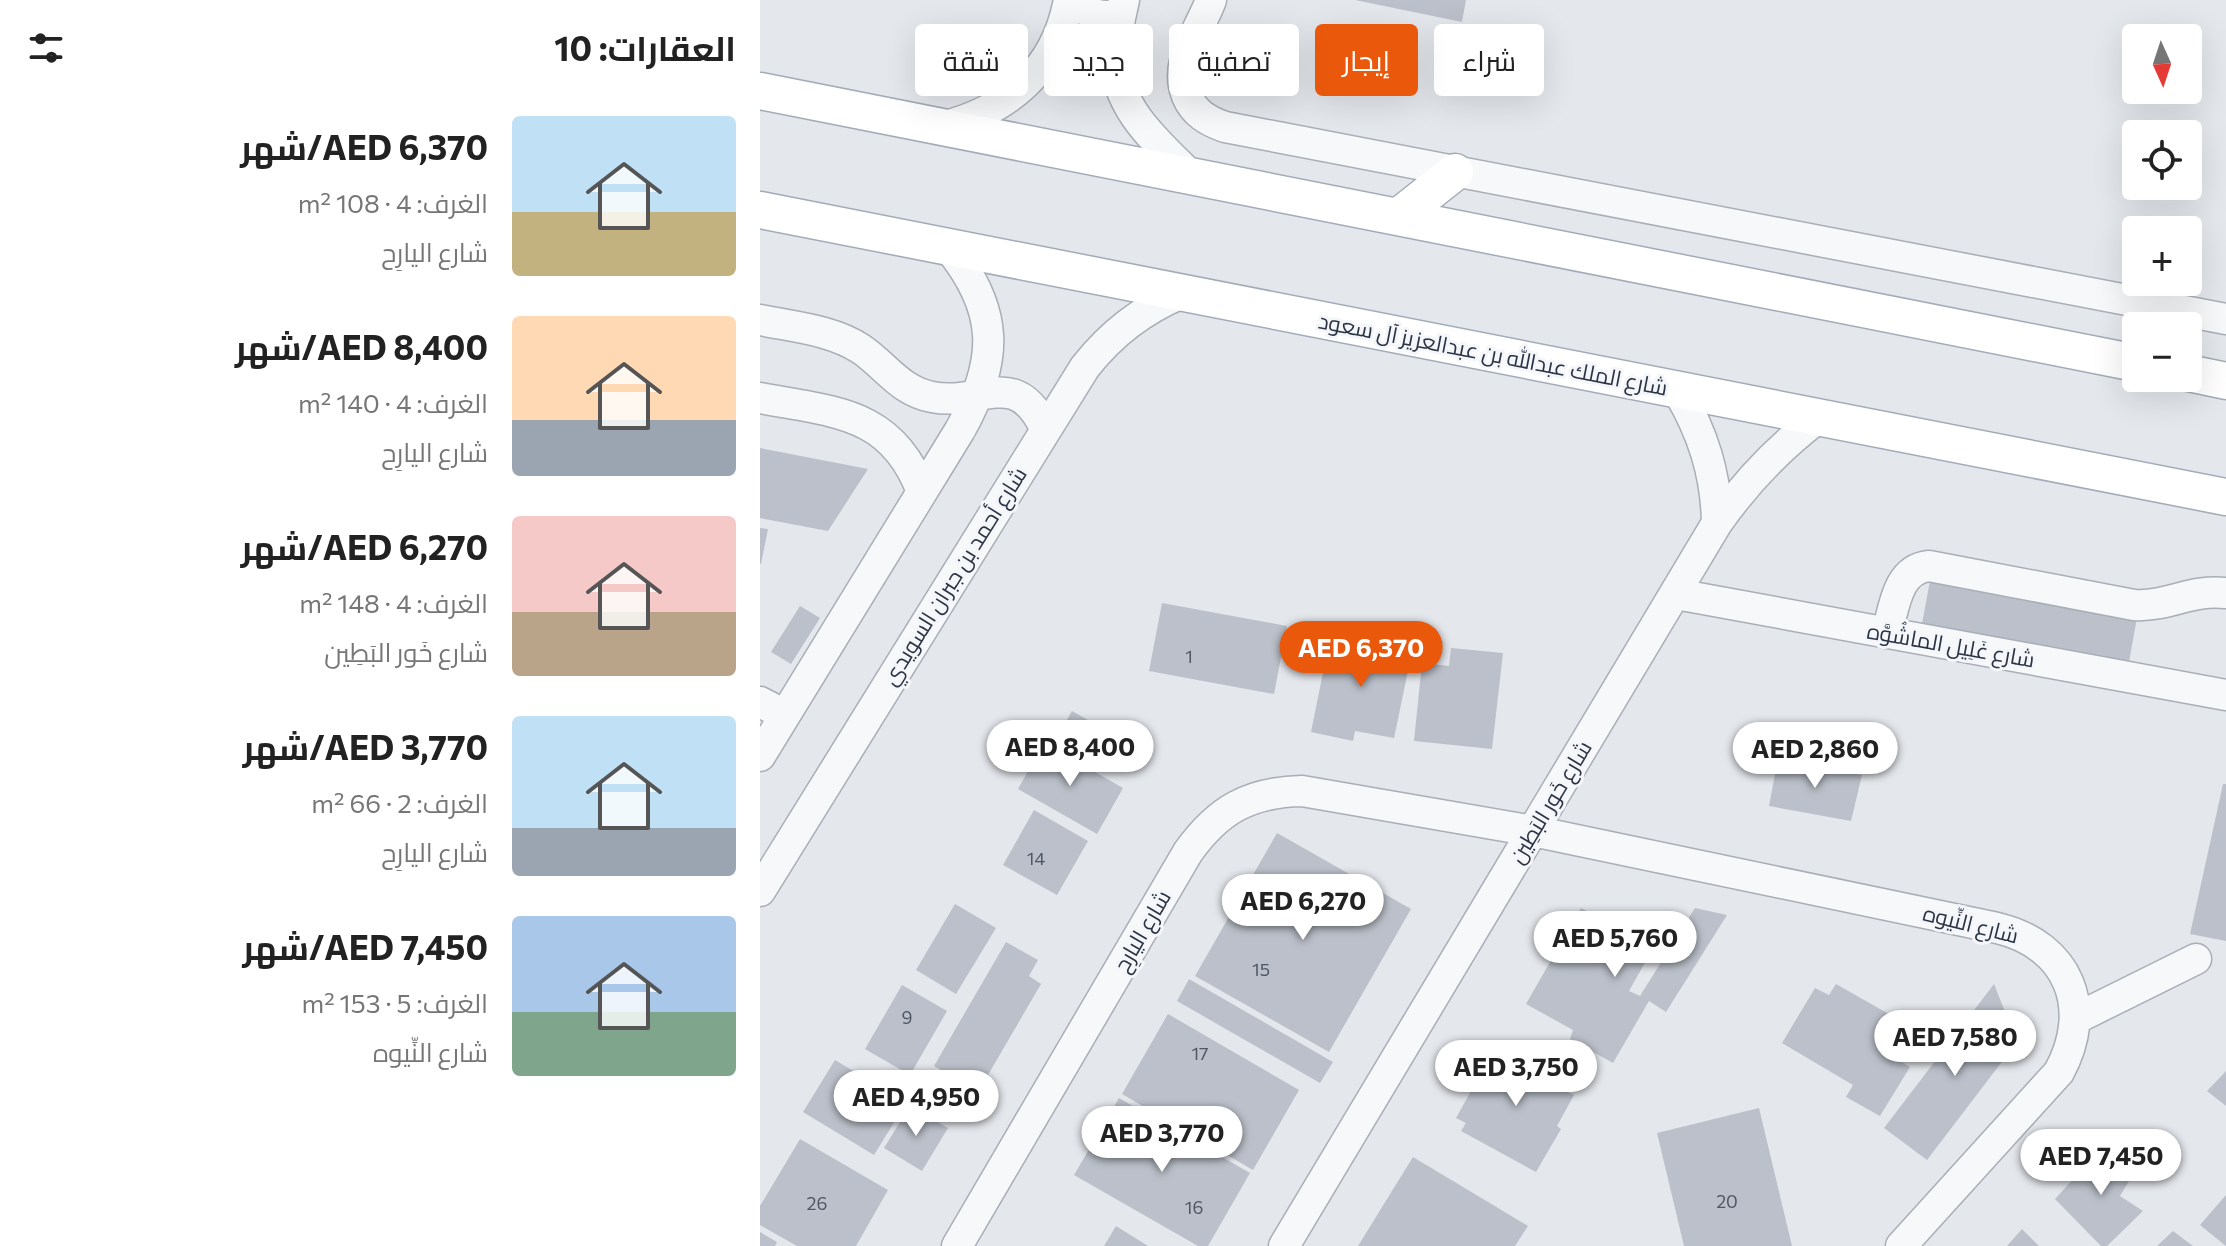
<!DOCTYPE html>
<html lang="ar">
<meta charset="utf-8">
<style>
body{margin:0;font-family:Commissioner,Cairo,sans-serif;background:#f2f2f2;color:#222;direction:rtl;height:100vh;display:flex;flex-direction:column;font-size:30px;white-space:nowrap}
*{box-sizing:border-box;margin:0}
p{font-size:26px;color:#767676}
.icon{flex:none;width:44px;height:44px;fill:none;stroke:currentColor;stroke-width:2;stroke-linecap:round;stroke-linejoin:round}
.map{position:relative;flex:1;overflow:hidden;direction:ltr}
.details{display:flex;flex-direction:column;background:#fff;width:760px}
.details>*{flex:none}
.guide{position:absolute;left:24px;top:24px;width:760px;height:72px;direction:rtl;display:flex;gap:16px}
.needle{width:52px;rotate:177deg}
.tools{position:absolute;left:1362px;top:24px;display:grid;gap:16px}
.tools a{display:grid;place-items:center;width:80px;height:80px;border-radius:8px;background:#fff;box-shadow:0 8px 32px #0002;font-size:40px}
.price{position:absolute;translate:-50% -68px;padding:0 18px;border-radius:28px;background:#fff;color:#222;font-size:26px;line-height:52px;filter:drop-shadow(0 2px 4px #0008)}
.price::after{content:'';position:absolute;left:50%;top:48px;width:24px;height:18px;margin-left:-12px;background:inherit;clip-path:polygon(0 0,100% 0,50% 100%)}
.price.on{background:#ea580c;color:#fff}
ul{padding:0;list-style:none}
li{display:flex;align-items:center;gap:24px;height:200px;padding:0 24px}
li span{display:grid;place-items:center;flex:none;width:224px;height:160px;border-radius:8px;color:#555}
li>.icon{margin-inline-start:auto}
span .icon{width:96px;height:96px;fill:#fffc;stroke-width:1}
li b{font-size:34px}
h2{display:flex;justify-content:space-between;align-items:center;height:96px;padding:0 24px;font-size:34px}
.pill{padding:0 28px;border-radius:8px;background:#fff;box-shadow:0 8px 32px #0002;font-size:28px;line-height:72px}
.pill.on{background:#ea580c;color:#fff}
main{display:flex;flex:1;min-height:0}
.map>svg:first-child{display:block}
.building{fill:#bbc0ca}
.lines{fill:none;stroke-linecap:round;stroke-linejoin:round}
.minor-casing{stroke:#a9aeb7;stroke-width:33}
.major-casing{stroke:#a3abb8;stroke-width:39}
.minor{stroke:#f7f8fa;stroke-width:30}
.major{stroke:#fff;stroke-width:36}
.labels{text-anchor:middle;stroke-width:6;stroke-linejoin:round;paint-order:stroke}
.number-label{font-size:18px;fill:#4f5766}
.street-label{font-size:22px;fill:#2b3445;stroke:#f4f6f9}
</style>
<main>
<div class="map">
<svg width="1466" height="1246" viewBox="0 0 1466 1246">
<rect width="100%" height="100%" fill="#e4e7ec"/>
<path class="building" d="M595,0H706L702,22Z
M0,448L108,469L68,531L0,518Z
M0,528L8,529L1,564H0Z
M1171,575L1378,612L1369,662L1162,624Z
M402,603L527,626L514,694L389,671Z
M40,606L60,618L31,664L11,652Z
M595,629L636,638L631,657L650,661L634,738L595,731L593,741L551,732L568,648L590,652Z
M691,648L743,653L732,749L654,741L662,663L689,666Z
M312,711L344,729L332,750L300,732Z
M284,743L363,788L337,834L258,789Z
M1018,758L1102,775L1091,821L1009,806Z
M1463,784H1466V941L1430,934Z
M274,810L328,841L297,895L243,865Z
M517,833L651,909L569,1052L435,976Z
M195,904L236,928L196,994L156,970Z
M821,908L854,926L844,944L854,949L862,934L892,950L869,991L880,996L935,908L967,915L906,1012L889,1001L853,1063L810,1039L813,1030L766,1004Z
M246,942L278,960L269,976L281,984L218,1092L174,1066Z
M429,979L573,1062L560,1083L417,1001Z
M1076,984L1150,1026L1132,1056L1150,1067L1120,1116L1086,1097L1093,1085L1022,1043L1055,988L1069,995Z
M1234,984L1257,1042L1167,1160L1124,1128Z
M142,985L187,1011L150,1075L105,1049Z
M408,1014L539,1090L493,1170L362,1094Z
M734,1050L749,1058L753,1050L811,1082L805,1091L814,1095L797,1126L801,1129L776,1172L701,1131L706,1123L696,1118Z
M75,1060L146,1103L114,1155L43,1112Z
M1466,1071V1106L1447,1091Z
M359,1098L490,1173L448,1246H438L314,1175Z
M150,1106L188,1128L162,1171L124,1148Z
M999,1108L1032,1246H924L897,1133Z
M40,1139L128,1190L96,1246H37L0,1225V1206Z
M1344,1145L1375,1171L1360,1196L1383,1211L1347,1246H1341L1295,1199Z
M653,1157L768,1226L755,1246H598Z
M1466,1195V1246L1440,1225Z
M356,1226L388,1246H344Z
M1262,1229L1279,1246H1247Z
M1413,1231L1433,1246H1397Z
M0,1232L17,1242L15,1246H0Z"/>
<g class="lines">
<g class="minor-casing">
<path id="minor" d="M315,0C327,15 342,19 361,14
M364,0C360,19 355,37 355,56C356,109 397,142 431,176
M451,0C440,30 413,62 427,96C434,113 448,121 465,127L1466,319
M182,127C249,110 296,69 309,0
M0,320C34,327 72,330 101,349C126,366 140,391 172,397C220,407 255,365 285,428
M918,391C943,433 956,474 957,523
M0,398C73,412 132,411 162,492
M916,594L1466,695
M1127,633C1134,608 1137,569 1169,566L1374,605C1409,607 1430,589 1466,593
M0,702L25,715
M0,756L200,430C239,361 240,310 188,247
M0,891L325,367C352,333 382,310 422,293
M1315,1019L1436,959
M197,1246L428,852C458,810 489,792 542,791L773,831L1237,928C1309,945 1334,1008 1299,1072L1141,1246
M524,1246L957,523C986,482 1018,448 1058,418"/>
</g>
<g class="major-casing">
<path id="major" d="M0,91L1376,363
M0,210L1466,497
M638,217L695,172
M1428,373L1466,381"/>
</g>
<use href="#minor" class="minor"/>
<use href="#major" class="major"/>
</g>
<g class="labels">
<g class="number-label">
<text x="429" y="663">1</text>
<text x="276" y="865">14</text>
<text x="501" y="976">15</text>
<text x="147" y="1024">9</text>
<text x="440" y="1060">17</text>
<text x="967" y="1208">20</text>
<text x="57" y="1210">26</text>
<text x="434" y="1214">16</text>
</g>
<g class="street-label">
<text transform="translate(733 354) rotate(11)" y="8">شارع الملك عبدالله بن عبدالعزيز آل سعود</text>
<text transform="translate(194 576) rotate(-58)" y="8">شارع أحمد بن جبران السويدي</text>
<text transform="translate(1191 645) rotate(10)" y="8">شارع غَلِيل الماشُوَّه</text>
<text transform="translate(790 802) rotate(-59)" y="8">شارع خَور البَطِين</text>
<text transform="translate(1211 924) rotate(14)" y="8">شارع النِّيوه</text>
<text transform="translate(382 931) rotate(-60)" y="8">شارع اليارِح</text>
</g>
</g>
</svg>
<div class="tools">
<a><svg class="needle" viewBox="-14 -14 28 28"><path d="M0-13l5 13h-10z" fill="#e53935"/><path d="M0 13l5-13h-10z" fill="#767676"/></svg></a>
<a><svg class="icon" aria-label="locate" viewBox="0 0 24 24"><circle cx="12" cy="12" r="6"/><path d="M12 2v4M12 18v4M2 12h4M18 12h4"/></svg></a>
<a>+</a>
<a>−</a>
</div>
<b class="price on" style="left:601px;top:689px">AED 6,370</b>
<b class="price" style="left:310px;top:788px">AED 8,400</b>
<b class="price" style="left:1055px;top:790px">AED 2,860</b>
<b class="price" style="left:543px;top:942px">AED 6,270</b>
<b class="price" style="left:855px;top:979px">AED 5,760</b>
<b class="price" style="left:1195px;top:1078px">AED 7,580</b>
<b class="price" style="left:756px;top:1108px">AED 3,750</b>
<b class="price" style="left:156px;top:1138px">AED 4,950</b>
<b class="price" style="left:402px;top:1174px">AED 3,770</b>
<b class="price" style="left:1341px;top:1197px">AED 7,450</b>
<div class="guide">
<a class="pill">شراء</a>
<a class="pill on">إيجار</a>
<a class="pill">تصفية</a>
<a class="pill">جديد</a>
<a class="pill">شقة</a>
</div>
</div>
<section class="details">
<h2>العقارات: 10<svg class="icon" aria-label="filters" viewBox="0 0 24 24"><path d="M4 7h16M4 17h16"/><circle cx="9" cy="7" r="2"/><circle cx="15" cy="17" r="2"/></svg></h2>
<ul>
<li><span style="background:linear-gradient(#bfe0f5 60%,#c2b280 0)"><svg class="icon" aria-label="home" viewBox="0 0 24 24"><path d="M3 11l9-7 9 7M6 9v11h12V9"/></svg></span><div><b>AED 6,370/شهر</b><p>الغرف: 4 · 108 m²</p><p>شارع اليارِح</p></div></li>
<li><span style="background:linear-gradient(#ffd9b3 65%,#9aa5b1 0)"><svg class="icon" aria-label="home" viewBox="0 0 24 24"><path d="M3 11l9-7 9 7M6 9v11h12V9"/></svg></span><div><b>AED 8,400/شهر</b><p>الغرف: 4 · 140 m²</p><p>شارع اليارِح</p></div></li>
<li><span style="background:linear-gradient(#f6c9c9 60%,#b9a48a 0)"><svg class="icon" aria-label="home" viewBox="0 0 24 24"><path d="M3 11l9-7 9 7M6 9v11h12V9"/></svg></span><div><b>AED 6,270/شهر</b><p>الغرف: 4 · 148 m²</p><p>شارع خَور البَطِين</p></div></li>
<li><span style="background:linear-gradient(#bfe0f5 70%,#9aa5b1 0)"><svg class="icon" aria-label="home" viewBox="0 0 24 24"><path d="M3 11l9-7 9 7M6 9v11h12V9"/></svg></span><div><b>AED 3,770/شهر</b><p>الغرف: 2 · 66 m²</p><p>شارع اليارِح</p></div></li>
<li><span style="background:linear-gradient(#a9c7e8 60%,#7fa58c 0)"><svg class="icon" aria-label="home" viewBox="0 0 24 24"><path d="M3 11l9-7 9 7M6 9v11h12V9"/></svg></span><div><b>AED 7,450/شهر</b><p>الغرف: 5 · 153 m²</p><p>شارع النِّيوه</p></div></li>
</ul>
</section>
</main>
